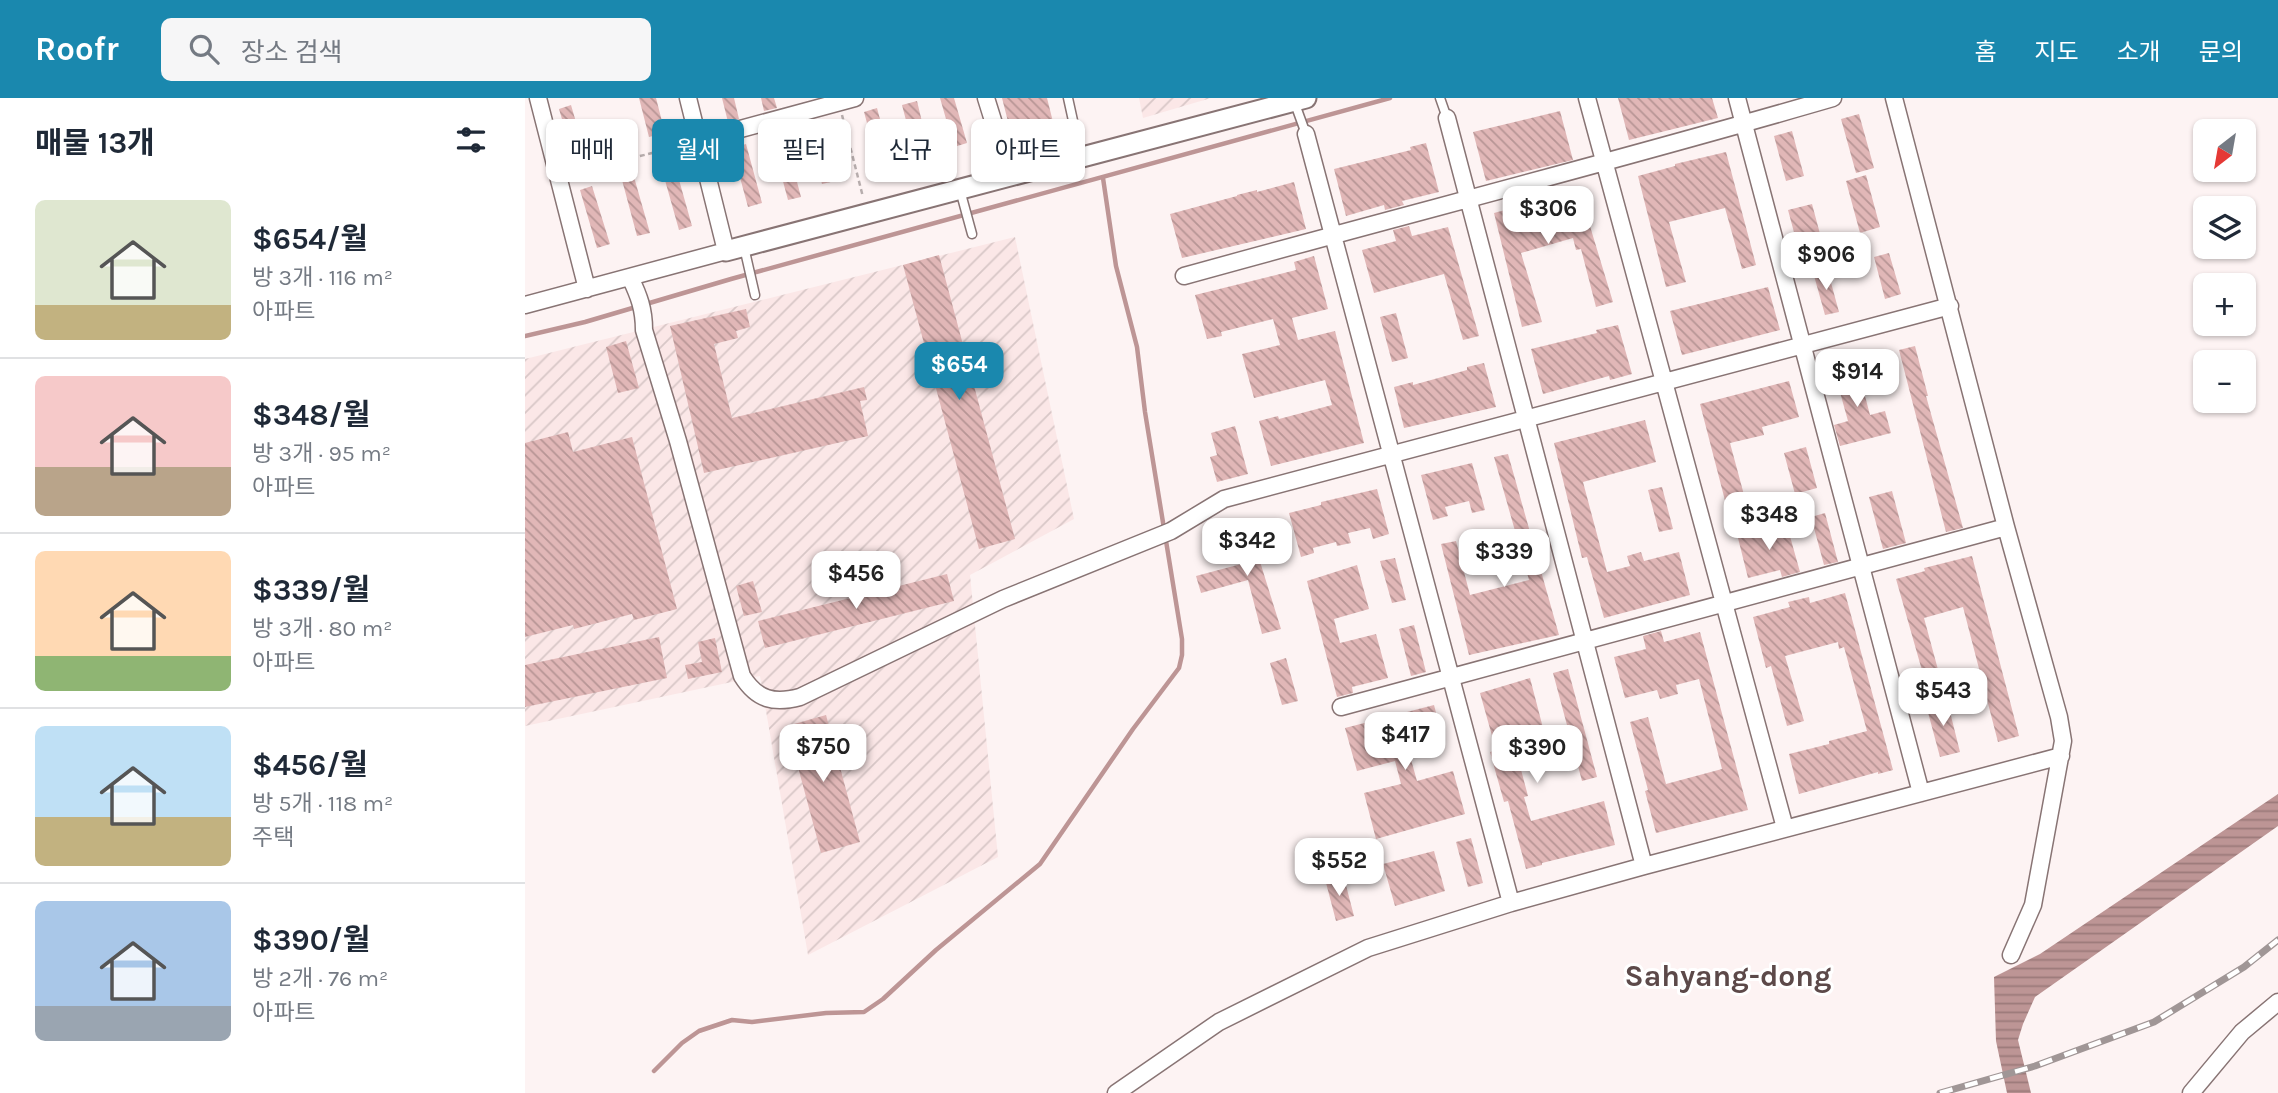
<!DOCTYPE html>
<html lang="ko">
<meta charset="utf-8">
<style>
body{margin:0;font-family:Karla,"Noto Sans KR",sans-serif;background:#f6f6f7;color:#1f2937;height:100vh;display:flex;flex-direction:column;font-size:26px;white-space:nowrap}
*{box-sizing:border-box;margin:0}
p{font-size:23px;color:#747a83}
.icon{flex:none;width:38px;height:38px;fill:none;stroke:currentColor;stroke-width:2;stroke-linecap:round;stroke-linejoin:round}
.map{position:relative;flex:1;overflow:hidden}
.details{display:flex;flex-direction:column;background:#fff;width:525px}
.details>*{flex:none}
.hud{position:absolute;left:21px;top:21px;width:665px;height:63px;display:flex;gap:14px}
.needle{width:46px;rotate:211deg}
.fabs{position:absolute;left:1668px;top:21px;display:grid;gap:14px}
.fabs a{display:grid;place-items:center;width:63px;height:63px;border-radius:10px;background:#fff;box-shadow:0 2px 5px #0004;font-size:35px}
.price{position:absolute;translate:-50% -60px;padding:0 16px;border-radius:14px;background:#fff;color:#222;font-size:23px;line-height:46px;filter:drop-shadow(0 2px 4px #0008)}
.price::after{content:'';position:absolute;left:50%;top:42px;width:21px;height:16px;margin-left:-10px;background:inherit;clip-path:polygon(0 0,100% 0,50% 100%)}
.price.selected{background:#1a88ae;color:#fff}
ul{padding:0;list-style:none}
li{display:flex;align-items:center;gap:21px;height:175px;padding:0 35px}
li+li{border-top:2px solid #e0e1e3}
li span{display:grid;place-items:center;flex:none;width:196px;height:140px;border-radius:10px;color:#555}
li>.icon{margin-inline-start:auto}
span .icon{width:84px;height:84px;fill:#fffc;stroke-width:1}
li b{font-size:30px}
h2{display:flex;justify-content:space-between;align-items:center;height:84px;padding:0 35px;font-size:30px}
.pill{padding:0 24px;border-radius:10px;background:#fff;box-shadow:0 2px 5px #0004;font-size:24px;line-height:63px}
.pill.selected{background:#1a88ae;color:#fff}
header{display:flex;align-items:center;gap:42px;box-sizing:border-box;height:98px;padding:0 35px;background:#1a88ae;color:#fff}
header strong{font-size:33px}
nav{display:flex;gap:38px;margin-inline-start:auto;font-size:24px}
.search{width:490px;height:63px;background:#f6f6f7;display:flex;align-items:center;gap:18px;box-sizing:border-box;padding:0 24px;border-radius:10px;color:#747a83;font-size:26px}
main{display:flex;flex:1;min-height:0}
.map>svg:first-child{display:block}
.industrial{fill:url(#industrial-furrows)}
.water{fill:url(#water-rules)}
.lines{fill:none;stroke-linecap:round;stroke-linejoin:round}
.stream{stroke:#bd9595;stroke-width:4.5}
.building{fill:url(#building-back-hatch)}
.service-casing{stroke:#887474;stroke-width:11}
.minor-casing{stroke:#887474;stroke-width:19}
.tertiary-casing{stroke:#887474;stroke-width:23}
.path{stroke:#b7adad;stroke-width:2.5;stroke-dasharray:5 3.5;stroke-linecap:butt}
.service{stroke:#fff;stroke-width:8}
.minor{stroke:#fff;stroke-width:16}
.tertiary{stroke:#fff;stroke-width:19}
.rail-casing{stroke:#a09696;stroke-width:7}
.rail{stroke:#fff;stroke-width:4.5;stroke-dasharray:13;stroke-linecap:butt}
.labels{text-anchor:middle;stroke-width:6;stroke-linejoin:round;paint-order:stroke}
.quarter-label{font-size:30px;font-weight:bold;fill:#5c4949;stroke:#fff}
</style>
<header>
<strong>Roofr</strong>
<div class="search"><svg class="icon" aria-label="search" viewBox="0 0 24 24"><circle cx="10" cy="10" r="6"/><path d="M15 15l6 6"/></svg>장소 검색</div>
<nav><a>홈</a><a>지도</a><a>소개</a><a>문의</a></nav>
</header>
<main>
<section class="details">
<h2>매물 13개<svg class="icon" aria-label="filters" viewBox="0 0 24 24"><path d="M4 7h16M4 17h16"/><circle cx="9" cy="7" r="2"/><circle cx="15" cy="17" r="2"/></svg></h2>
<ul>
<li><span style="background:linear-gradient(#dfe7d0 75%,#c2b280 0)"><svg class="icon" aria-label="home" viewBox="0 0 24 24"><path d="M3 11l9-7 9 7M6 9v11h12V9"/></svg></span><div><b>$654/월</b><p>방 3개 · 116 m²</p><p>아파트</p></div></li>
<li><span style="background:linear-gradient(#f6c9c9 65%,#b9a48a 0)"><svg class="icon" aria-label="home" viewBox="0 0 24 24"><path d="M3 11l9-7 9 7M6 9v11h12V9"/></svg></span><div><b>$348/월</b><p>방 3개 · 95 m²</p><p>아파트</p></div></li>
<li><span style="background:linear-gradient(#ffd9b3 75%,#8fb573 0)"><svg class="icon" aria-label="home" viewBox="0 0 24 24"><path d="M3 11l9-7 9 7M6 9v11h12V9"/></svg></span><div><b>$339/월</b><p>방 3개 · 80 m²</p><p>아파트</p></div></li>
<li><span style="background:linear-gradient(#bfe0f5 65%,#c2b280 0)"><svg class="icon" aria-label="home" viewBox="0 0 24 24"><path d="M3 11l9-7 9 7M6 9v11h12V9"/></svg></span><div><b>$456/월</b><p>방 5개 · 118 m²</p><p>주택</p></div></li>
<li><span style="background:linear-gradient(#a9c7e8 75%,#9aa5b1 0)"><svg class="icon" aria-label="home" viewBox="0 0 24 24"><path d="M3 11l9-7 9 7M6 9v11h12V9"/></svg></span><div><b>$390/월</b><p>방 2개 · 76 m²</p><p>아파트</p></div></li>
</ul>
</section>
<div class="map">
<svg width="1753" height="995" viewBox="0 0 1753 995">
<defs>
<pattern id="industrial-furrows" width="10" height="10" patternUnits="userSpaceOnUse" patternTransform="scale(1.75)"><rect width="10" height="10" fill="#fbe7e7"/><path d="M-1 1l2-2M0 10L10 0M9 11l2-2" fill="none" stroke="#d8c7c7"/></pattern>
<pattern id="water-rules" width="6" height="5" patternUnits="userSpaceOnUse" patternTransform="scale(1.75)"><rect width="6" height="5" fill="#bd9595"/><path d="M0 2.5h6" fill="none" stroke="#9b7a7a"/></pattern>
<pattern id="building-back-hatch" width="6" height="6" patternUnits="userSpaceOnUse" patternTransform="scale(1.75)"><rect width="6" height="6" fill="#e1b7b7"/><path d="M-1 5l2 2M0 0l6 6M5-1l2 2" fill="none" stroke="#b79595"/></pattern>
</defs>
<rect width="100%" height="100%" fill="#fdf3f3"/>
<path class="industrial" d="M614,0H686L618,20Z
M490,139L549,421L445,477L473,759L283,857L235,578L0,628V261Z"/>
<path class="water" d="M1753,696V728L1510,899L1498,926L1493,942L1506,995H1482L1471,943L1469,879L1515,856Z"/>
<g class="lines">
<path class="stream" d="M0,238L60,224L206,181L865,0
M129,973L157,945L174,933L207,922L227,924L301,915L339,914L358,901L411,852L515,766L608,631L654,570L657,557V541L620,314L612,249L591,168L578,80"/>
</g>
<path class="building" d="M114,0H131L140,35L124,39Z
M197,0H209L214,21L203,24Z
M236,0H249L252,10L239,13Z
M415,0H429L442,45L429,49Z
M477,0H522L531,36L489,47Z
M1093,0H1187L1193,20L1104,42Z
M392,3L404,53L390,57L377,7Z
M46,7L62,62L50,65L34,11Z
M352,10L368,70L355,73L339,14Z
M1035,13L1048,62L961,83L948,34Z
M1334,16L1349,70L1331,75L1316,21Z
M295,24L310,83L297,86L282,28Z
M1267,33L1279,78L1261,83L1249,38Z
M259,35L276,99L263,102L246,39Z
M901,45L914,94L877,103L879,107L860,112L859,107L821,118L809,71L886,52L885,49Z
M221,46L237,105L223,109L207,50Z
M1201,54L1231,167L1217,171L1200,110L1144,124L1161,184L1141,189L1113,78L1150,68V66Z
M149,64L167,128L154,132L136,68Z
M1341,77L1355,129L1335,135L1321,83Z
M109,79L125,135L112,138L97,82Z
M769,84L781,131L657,160L645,116L712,98V97L732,92V94Z
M67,88L85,146L72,150L55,92Z
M1054,92L1088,204L1071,209L1056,151L1051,152L1048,140L996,155L1017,224L997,229L969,115Z
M1287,106L1298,147L1274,153L1263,112Z
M884,128L887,138L923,129L954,238L938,242L919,176L849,195L837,152L871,143L868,132Z
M1364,155L1376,196L1360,201L1349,159Z
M414,157L490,441L454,451L378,167Z
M789,158L803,211L767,220L773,242L810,233L839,345L746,368L734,323L753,318L754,321L807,307L800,282L729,300L717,256L755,247L748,221L696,234L697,238L682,241L670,197L771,172L769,164Z
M1302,170L1314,214L1300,217L1288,174Z
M1243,189L1255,232L1157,257L1145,213Z
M221,211L225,229L211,233L213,240L189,246L207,320L339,289L342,302L335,303L343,338L179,375L145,228Z
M871,215L883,260L867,264L855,219Z
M1093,227L1107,276L1085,282L1084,278L1018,296L1006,251L1072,235L1071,232Z
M101,243L114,290L93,295L81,249Z
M1390,248L1403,298H1401L1438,430L1421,434L1374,252Z
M1331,264L1345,317L1360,313L1366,335L1315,348L1309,327L1323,323L1308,269Z
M959,265L971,309L879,330L869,289L888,284V287L942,272V269Z
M1264,283L1274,319L1237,329L1239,337L1205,345L1222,408L1203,414L1175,306Z
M1120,322L1131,364L1058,384L1082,474L1105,468L1102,458L1116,454L1119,463L1154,454L1165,497L1079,520L1062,459L1057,460L1029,345Z
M710,328L723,376L692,384L685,359L692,357L686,335Z
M43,334L48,354L107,339L152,511L109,522L107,516L49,531L48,527L0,539V345Z
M1281,349L1292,390L1270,396L1259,355Z
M983,356L1034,537L944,557L916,446L931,443L945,497L1004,482L969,359Z
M947,365L960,412L947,415L944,403L920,409L923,418L908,422L896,377Z
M1137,389L1148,431L1134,434L1123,392Z
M852,391L864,436L848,441L845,430L823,435L826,445L812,448L811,444L788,450L789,455L776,459L764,415L796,407V404Z
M1367,393L1381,445L1358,451L1344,399Z
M1300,415L1313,464L1299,467L1286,419Z
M730,424L738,453L732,454L756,531L737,536L723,482L676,495L671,478L720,465L711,429Z
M1261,424L1275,474L1257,479L1255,472L1223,480L1213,440L1245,432L1244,428Z
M1447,458L1494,638L1473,644L1438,509L1399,520L1415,579L1400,583L1371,481L1400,473L1399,470Z
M870,460L881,502L867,505L855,463Z
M832,467L844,511L809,521L815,545L851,536L863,580L827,589L828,595L812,599L782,483Z
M422,476L429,503L240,550L233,523Z
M228,483L237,514L219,518L211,488Z
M1320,495L1368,672L1353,676V674L1274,696L1264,656L1304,646V643L1342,633L1319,549L1314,551L1313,544L1260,558L1279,623L1262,628L1246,568L1241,570L1228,519L1265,509L1263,504L1284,499L1285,505Z
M889,527L901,574L886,578L874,531Z
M1136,533L1139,544L1175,534L1223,712L1131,735L1120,693L1123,692L1105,624L1123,619L1141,686L1197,671L1174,581L1151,587L1153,596L1135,601L1132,592L1100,600L1089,559L1121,551L1118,538Z
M134,539L142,580L0,609V567Z
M190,540L197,574L163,581L160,567L177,564L173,544Z
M761,560L773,603L757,607L745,565Z
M1043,571L1072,679L1057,683L1028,575Z
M1005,580L1018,630L987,638L1003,698L999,699L1006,723L1079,703L1090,747L1017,765V767L1001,771L983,703L979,704L965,654L971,652L955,595Z
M1422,602L1435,654L1415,659L1401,607Z
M909,607L920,649L885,658L892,683L928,673L940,716L851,741L839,695L876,686L870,663L832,673L820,630Z
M301,617L335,744L296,755L262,628Z
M946,740L958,785L943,789L931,744Z
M909,753L920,793L870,808L858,766Z
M818,776L829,818L811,823L800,781Z"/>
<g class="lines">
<g class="service-casing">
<path id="service" d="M543,0L556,59
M915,0L922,20
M769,3L781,36
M435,92L447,136
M219,149L230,197"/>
</g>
<g class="minor-casing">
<path id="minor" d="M13,0L62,191
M461,0L485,77
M1062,0L1260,730
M1212,0L1396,695
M1369,0L1481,429L1534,619L1538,643L1508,807L1486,857
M922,20L1119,768
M781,36L986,805
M175,42L330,0
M659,178C875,118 1092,63 1308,0
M105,179C114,198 119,211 119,232L153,343L217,578C232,602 249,606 275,599L478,501L646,433L699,401L1425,208
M0,207L201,153L163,0
M816,609L1481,429
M591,995L694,924L843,850L986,805L1119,768L1536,658
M1666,995L1717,934L1753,904"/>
</g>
<g class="tertiary-casing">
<path id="tertiary" d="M201,153L781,0"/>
</g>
<path class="path" d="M317,17L338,99
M49,75L158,47"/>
<use href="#service" class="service"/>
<use href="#minor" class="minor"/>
<use href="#tertiary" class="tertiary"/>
<g class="rail-casing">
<path id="rail" d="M1415,995L1510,968L1629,924L1719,869L1753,842"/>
</g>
<use href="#rail" class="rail"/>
</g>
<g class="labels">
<g class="quarter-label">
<text x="1203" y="888">Sahyang-dong</text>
</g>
</g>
</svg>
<div class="fabs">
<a><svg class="needle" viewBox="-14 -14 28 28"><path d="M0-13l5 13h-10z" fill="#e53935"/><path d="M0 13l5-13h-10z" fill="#747a83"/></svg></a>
<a><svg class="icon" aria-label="layers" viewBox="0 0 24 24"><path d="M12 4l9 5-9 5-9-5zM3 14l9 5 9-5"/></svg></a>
<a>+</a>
<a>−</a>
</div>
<b class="price" style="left:1023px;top:148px">$306</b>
<b class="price" style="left:1301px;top:194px">$906</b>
<b class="price selected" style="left:434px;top:304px">$654</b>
<b class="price" style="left:1332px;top:311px">$914</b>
<b class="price" style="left:1244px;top:454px">$348</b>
<b class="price" style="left:722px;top:480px">$342</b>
<b class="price" style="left:979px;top:491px">$339</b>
<b class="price" style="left:331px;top:513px">$456</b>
<b class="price" style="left:1418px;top:630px">$543</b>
<b class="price" style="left:880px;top:674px">$417</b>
<b class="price" style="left:298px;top:686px">$750</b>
<b class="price" style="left:1012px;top:687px">$390</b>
<b class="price" style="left:814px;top:800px">$552</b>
<div class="hud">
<a class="pill">매매</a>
<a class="pill selected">월세</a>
<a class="pill">필터</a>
<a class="pill">신규</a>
<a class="pill">아파트</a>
</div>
</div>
</main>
